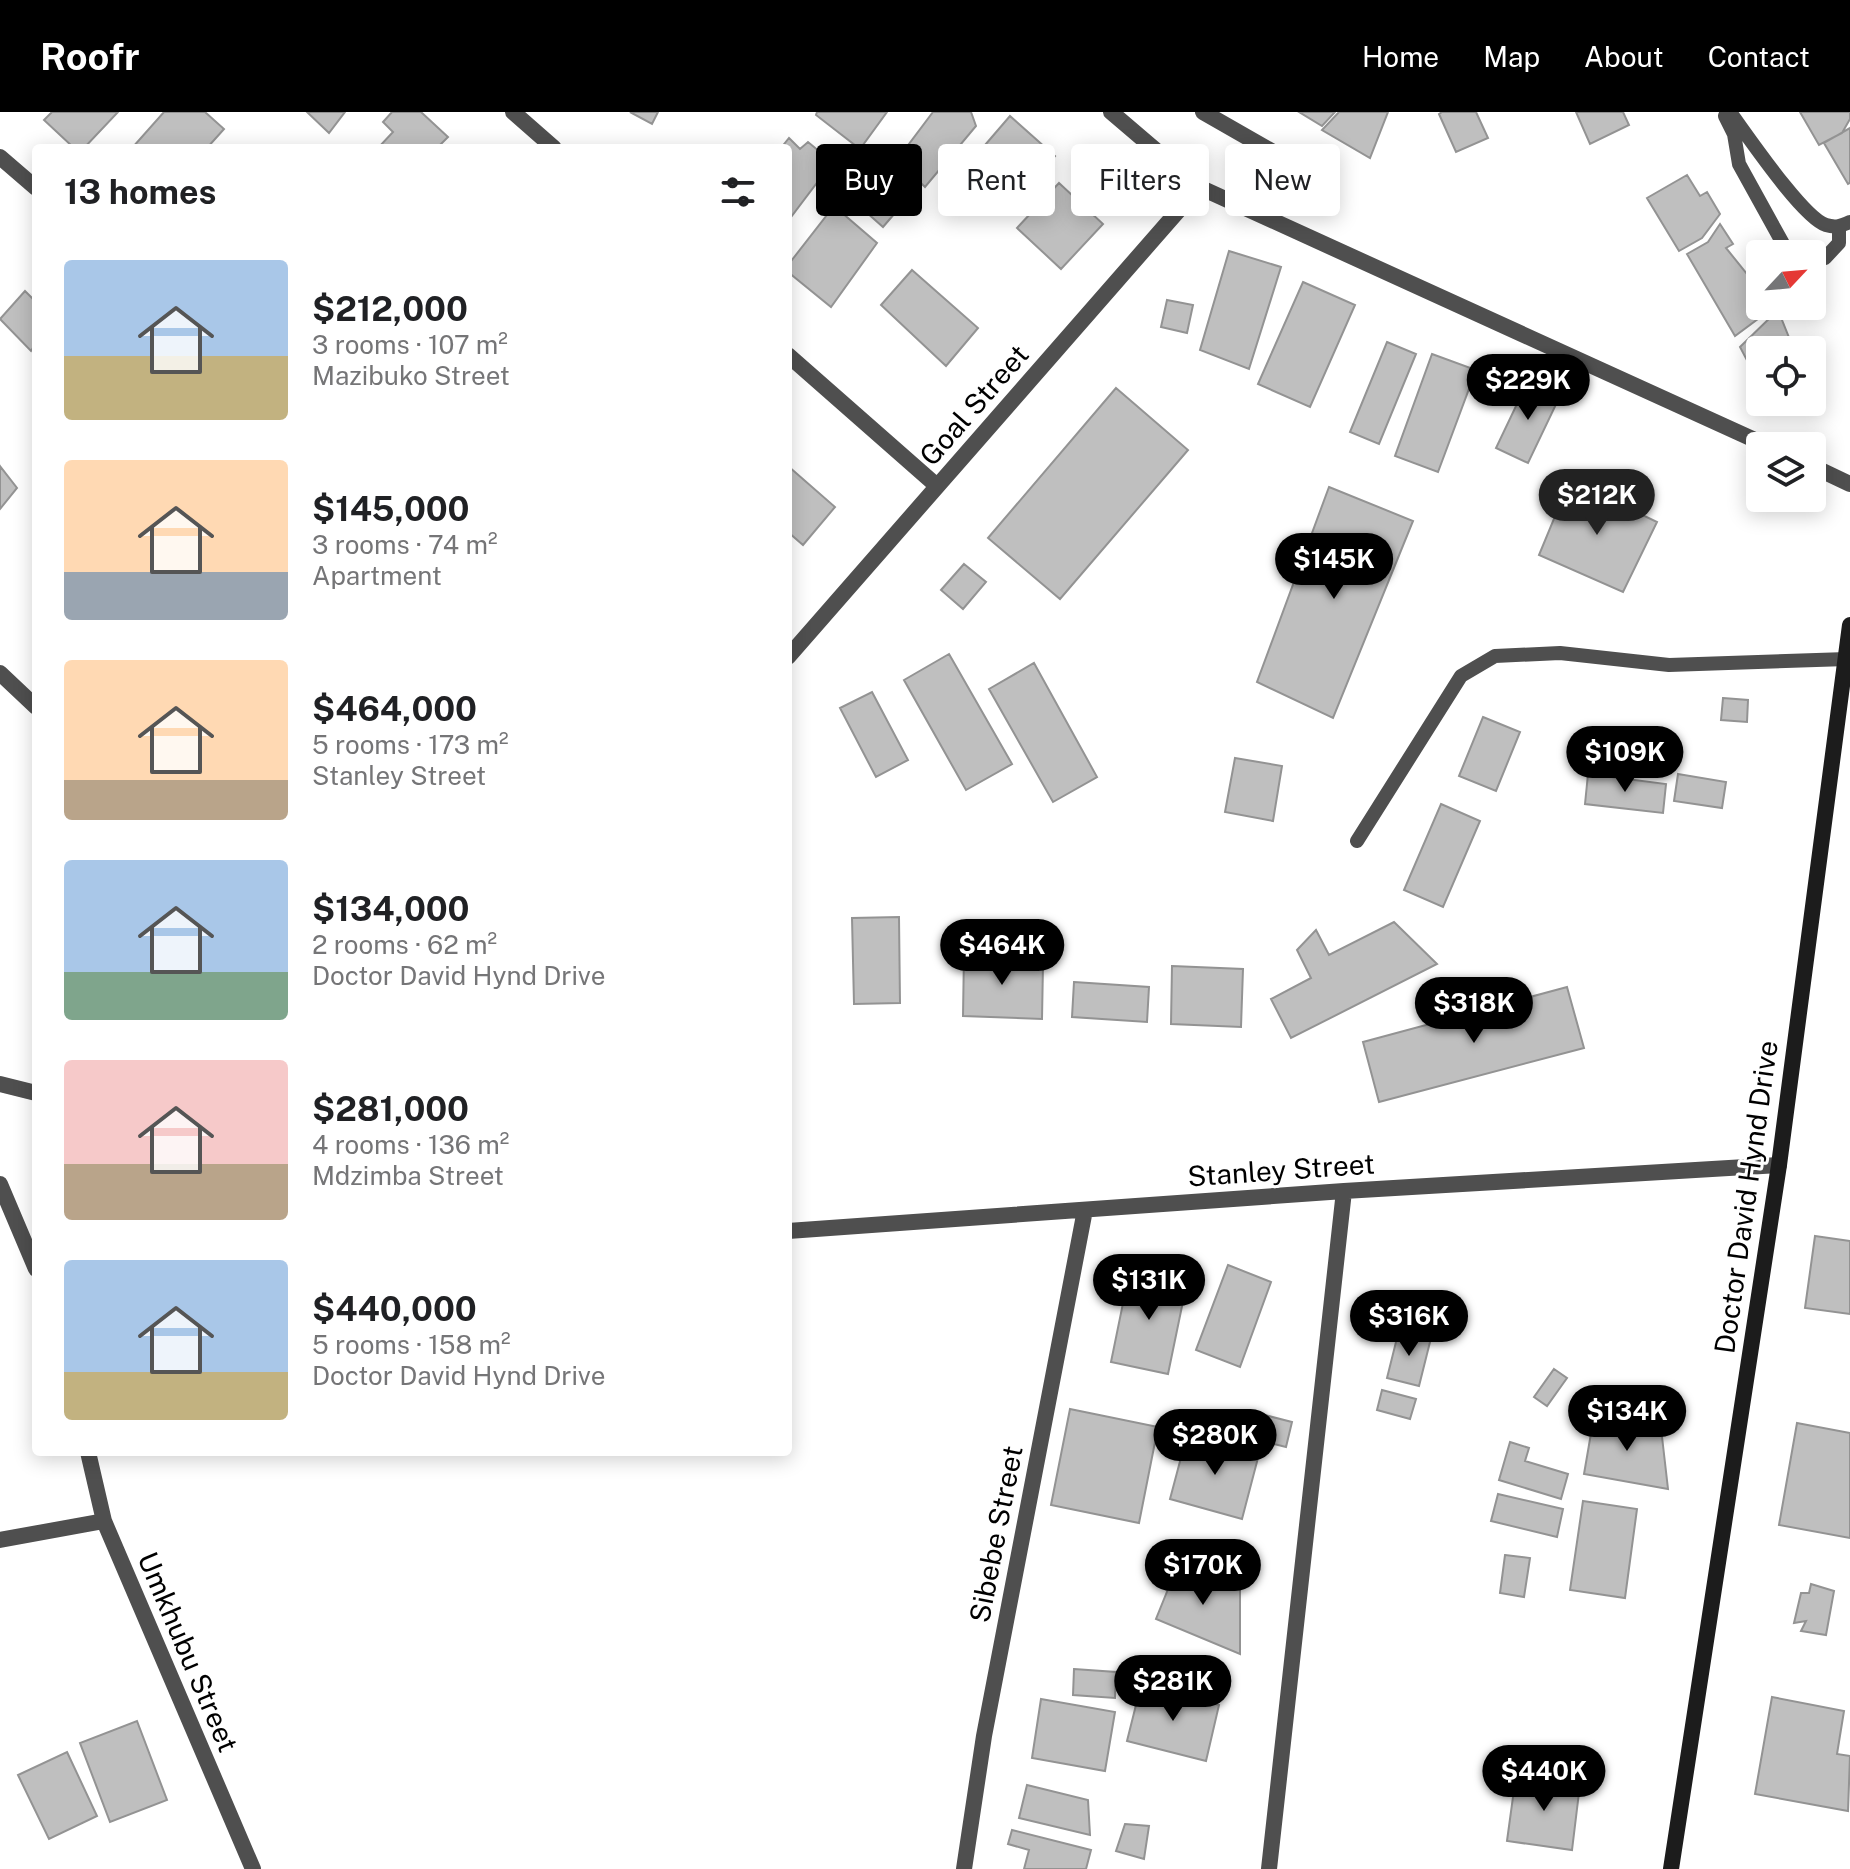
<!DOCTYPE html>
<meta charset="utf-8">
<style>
body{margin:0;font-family:"Public Sans",sans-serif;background:#f2f2f2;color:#202124;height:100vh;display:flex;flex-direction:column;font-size:30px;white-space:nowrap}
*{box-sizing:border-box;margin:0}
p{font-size:26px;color:#757577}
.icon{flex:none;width:44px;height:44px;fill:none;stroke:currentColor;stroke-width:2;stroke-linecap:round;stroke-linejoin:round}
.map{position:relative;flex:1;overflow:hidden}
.drawer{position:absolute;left:32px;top:32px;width:760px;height:1312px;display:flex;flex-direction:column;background:#fff;border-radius:8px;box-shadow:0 4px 20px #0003}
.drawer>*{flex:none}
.top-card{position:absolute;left:816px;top:32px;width:760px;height:72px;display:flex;gap:16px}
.needle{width:52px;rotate:64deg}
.fabs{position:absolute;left:1746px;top:128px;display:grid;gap:16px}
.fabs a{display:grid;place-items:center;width:80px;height:80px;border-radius:8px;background:#fff;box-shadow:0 4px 20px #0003;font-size:40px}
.price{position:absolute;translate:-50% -68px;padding:0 18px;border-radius:28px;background:#000;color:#fff;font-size:26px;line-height:52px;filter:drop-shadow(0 2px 4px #0008)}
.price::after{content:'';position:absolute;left:50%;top:48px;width:24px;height:18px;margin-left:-12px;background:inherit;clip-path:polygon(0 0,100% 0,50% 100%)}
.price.on{background:#222;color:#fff}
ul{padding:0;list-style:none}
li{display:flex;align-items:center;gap:24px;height:200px;padding:0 32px}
li span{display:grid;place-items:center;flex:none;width:224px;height:160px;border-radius:8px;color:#555}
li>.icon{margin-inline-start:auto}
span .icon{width:96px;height:96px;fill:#fffc;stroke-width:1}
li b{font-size:34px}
h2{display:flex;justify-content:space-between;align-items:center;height:96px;padding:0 32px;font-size:34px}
.tag{padding:0 28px;border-radius:8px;background:#fff;box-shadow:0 4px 20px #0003;font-size:28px;line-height:72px}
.tag.on{background:#000;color:#fff}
header{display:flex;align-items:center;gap:48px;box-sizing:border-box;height:112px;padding:0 40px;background:#000;color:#fff}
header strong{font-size:38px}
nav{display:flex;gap:44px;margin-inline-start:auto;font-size:28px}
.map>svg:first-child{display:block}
.building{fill:#bfbfbf;stroke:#939393;stroke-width:2}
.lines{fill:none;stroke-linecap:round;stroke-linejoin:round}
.lane{stroke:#4f4f4f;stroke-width:14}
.street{stroke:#4f4f4f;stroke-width:16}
.secondary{stroke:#1c1c1c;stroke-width:16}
.labels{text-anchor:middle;stroke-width:6;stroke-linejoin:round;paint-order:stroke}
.street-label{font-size:28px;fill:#000;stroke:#fff}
</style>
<header>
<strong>Roofr</strong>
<nav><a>Home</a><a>Map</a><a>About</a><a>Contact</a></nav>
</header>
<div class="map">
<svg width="1850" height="1757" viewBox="0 0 1850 1757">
<rect width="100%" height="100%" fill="#fff"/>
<path class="building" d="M52,0H118L84,36H74L44,8Z
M164,0H205L224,17L207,36H132Z
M307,0H345L329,21Z
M392,0H421L448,25L437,36H378L393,20L383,10Z
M630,0H658L652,12Z
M817,0H887L860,37L816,3Z
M933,0H971L976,14L925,75L897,48Z
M1299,0H1335L1322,14Z
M1339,0H1388L1370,46L1322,18Z
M1442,0H1476L1488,26L1456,40L1439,2Z
M1576,0H1623L1629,13L1590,32Z
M1800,0H1850V7L1842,21L1819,33Z
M1010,4L1055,44L1018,87L973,47Z
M1850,16V71L1848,72L1824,31Z
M789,26L800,37L808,30L825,44L819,68L788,109V36H781Z
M858,55L901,94L883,115L839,76Z
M1687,63L1700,84L1707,80L1720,102L1702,126L1679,139L1647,86Z
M1059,71L1103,112L1061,157L1017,116Z
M834,94L877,131L831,195L788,160V153Z
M1720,112L1733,132L1726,136L1760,178V194L1774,195L1735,224L1687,142L1708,130Z
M1229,139L1281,155L1249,257L1200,238Z
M912,158L978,216L946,254L881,193Z
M1303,170L1355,193L1310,295L1258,272Z
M25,179L36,190V231L31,239L0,207Z
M1167,188L1193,193L1187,221L1161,215Z
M1778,198L1794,238H1760V273L1740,235Z
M1387,230L1416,242L1379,332L1350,320Z
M1432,242L1476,258L1438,360L1395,344Z
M1528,269L1560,284L1528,351L1496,336Z
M1116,276L1188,338L1060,487L988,426Z
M0,354L17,376L0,397Z
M788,354L835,395L803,433L788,420Z
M1570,368L1657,410L1623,480L1539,443Z
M1329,375L1413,409L1333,606L1257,570Z
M964,452L986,470L963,497L941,478Z
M949,542L1012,652L966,678L904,568Z
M1034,551L1097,665L1053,690L989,577Z
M872,580L908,648L876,665L840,596Z
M1723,586L1748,588L1747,610L1721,608Z
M1483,605L1520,620L1496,679L1459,664Z
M1235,646L1282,654L1273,709L1225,700Z
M1588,662L1666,672L1663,701L1585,692Z
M1678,662L1726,670L1722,696L1674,689Z
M1441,692L1480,709L1443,795L1404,778Z
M899,805L900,891L854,892L852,806Z
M1394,810L1437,852L1291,926L1271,887L1311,866L1297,838L1316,818L1329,843Z
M964,840L1010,842V851L1043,852L1042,907L963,904Z
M1172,854L1243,857L1241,915L1171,912Z
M1074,870L1149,875L1147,910L1072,905Z
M1567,875L1584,936L1379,990L1363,930Z
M1815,1124L1850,1129V1202L1805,1196Z
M1228,1153L1271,1170L1240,1255L1196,1238Z
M1130,1157L1187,1170L1168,1262L1111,1250Z
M1399,1218L1431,1226L1419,1274L1387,1266Z
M1554,1257L1567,1266L1547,1294L1534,1285Z
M1382,1278L1416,1287L1410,1307L1377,1298Z
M1070,1297L1158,1315L1139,1411L1051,1393Z
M1257,1301L1292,1310L1286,1335L1250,1326Z
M1594,1304L1661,1316L1668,1377L1584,1362Z
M1797,1311L1850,1321V1426L1779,1413Z
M1187,1323L1259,1342L1242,1407L1170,1387Z
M1510,1330L1529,1336L1525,1349L1568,1362L1561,1387L1499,1368Z
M1498,1382L1563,1397L1557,1425L1491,1409Z
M1583,1389L1637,1397L1625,1486L1570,1478Z
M1505,1443L1530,1446L1524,1485L1500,1481Z
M1179,1450L1240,1475V1542L1156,1507Z
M1811,1472L1834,1479L1826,1523L1801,1519L1806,1509L1794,1511L1801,1481H1809Z
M1074,1557L1116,1560L1115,1586L1073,1583Z
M1141,1573L1219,1593L1206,1649L1127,1629Z
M1772,1585L1844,1599L1837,1642L1850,1644L1848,1699L1755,1682Z
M1041,1587L1115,1600L1105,1659L1032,1646Z
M137,1609L167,1688L110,1710L80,1631Z
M67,1640L97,1704L49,1727L18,1663Z
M1516,1663L1580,1672L1572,1738L1507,1729Z
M1027,1673L1088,1688L1090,1723L1019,1706Z
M1125,1712L1149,1714L1144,1747L1116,1739Z
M1012,1718L1091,1738L1086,1757H1024L1029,1738L1008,1732Z"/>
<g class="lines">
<path class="lane" d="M1730,0C1747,23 1803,106 1826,113C1836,116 1841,114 1850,110
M1725,4L1734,22L1739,52L1787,139L1793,142
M1812,148L1825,146L1839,131V115
M1357,729L1461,564L1495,544L1560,541L1669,553L1847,547"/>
<path class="street" d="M513,0L554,36
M1111,0L1199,75L1768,334
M1203,0L1329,72
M0,45L36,76
M788,243L937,374
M1812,354L1850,372
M788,545L1199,75
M0,561L36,595
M0,972L36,981
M0,1072L36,1157
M788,1119L1344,1079L1779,1053
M88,1340L104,1409L253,1757
M0,1428L104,1409
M964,1757L984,1624L1085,1098
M1269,1757L1344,1079"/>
<path class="secondary" d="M1671,1757L1779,1053L1850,513"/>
</g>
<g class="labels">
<g class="street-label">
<text transform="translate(974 293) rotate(-49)" y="10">Goal Street</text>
<text transform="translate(1281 1058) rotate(-4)" y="10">Stanley Street</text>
<text transform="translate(1746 1085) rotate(-82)" y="10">Doctor David Hynd Drive</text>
<text transform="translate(996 1422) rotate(-79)" y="10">Sibebe Street</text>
<text transform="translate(188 1540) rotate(67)" y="10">Umkhubu Street</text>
</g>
</g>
</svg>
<div class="fabs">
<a><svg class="needle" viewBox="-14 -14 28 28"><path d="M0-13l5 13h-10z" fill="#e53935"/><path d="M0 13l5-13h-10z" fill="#757577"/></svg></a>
<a><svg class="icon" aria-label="locate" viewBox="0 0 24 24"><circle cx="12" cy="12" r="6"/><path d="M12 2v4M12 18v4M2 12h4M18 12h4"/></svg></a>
<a><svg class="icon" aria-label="layers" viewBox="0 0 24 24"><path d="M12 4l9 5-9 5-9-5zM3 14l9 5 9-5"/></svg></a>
</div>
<b class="price" style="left:1528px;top:310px">$229K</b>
<b class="price on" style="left:1597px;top:425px">$212K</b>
<b class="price" style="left:1334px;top:489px">$145K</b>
<b class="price" style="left:1625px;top:682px">$109K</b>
<b class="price" style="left:1002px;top:875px">$464K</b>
<b class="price" style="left:1474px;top:933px">$318K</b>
<b class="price" style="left:1149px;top:1210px">$131K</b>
<b class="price" style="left:1409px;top:1246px">$316K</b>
<b class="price" style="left:1627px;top:1341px">$134K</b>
<b class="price" style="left:1215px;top:1365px">$280K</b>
<b class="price" style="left:1203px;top:1495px">$170K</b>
<b class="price" style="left:1173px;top:1611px">$281K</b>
<b class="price" style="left:1544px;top:1701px">$440K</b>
<div class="top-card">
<a class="tag on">Buy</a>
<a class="tag">Rent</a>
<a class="tag">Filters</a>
<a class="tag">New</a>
</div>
<section class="drawer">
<h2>13 homes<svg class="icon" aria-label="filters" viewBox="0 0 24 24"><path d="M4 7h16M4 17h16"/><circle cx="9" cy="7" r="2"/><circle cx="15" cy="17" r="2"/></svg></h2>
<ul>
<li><span style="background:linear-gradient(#a9c7e8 60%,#c2b280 0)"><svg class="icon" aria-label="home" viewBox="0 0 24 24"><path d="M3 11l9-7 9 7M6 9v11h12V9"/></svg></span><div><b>$212,000</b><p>3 rooms · 107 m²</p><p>Mazibuko Street</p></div></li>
<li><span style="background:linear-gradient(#ffd9b3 70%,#9aa5b1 0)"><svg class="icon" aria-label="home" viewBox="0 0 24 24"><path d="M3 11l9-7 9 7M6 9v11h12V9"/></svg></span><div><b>$145,000</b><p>3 rooms · 74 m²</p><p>Apartment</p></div></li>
<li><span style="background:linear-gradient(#ffd9b3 75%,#b9a48a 0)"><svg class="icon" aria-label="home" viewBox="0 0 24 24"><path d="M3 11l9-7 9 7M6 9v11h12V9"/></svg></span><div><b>$464,000</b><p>5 rooms · 173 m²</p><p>Stanley Street</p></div></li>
<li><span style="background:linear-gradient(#a9c7e8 70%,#7fa58c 0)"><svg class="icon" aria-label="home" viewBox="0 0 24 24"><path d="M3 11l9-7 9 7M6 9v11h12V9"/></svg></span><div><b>$134,000</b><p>2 rooms · 62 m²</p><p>Doctor David Hynd Drive</p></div></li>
<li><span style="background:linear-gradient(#f6c9c9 65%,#b9a48a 0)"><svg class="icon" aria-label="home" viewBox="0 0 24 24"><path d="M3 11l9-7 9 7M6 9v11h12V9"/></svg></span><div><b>$281,000</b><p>4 rooms · 136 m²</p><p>Mdzimba Street</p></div></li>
<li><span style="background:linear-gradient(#a9c7e8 70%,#c2b280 0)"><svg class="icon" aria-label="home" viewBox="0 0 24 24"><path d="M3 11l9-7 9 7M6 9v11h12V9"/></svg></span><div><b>$440,000</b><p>5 rooms · 158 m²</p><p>Doctor David Hynd Drive</p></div></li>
</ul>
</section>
</div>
